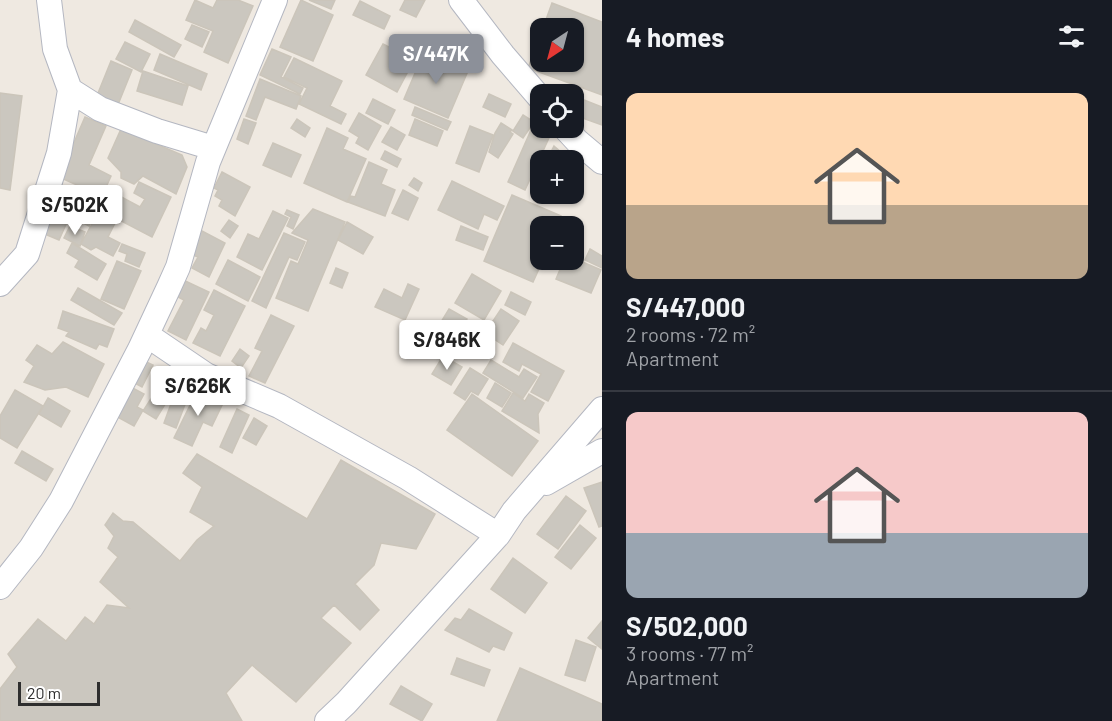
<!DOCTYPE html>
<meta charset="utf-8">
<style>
body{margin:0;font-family:Barlow,sans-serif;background:#20242c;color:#f1f3f6;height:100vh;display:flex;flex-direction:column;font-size:22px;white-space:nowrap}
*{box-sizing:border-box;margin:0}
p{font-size:20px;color:#9ea1a6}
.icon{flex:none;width:33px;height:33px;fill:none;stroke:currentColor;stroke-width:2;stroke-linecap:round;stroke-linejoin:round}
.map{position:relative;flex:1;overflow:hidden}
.drawer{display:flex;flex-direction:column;background:#171b24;width:510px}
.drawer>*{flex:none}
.needle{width:39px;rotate:216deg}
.fabs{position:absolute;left:530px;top:18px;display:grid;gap:12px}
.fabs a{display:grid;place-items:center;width:54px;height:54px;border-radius:12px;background:#171b24;box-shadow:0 2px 4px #0004;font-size:30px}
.scale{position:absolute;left:18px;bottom:15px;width:82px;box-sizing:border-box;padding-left:6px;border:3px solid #2e2e2e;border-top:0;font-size:16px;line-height:21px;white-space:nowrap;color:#2e2e2e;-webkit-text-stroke:4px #fff;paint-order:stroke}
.price{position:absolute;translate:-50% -51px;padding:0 14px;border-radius:6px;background:#fff;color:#222;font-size:20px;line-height:39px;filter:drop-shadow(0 2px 3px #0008)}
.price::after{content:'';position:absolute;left:50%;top:36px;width:18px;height:14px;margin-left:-9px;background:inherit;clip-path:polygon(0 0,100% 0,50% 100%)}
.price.current{background:#8c9099;color:#fff}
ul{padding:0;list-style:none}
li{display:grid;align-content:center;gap:12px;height:318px;padding:0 24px}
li+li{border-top:2px solid #363941}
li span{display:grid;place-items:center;height:186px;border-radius:12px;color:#555}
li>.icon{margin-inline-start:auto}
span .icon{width:108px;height:108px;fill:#fffc;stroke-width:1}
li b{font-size:26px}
h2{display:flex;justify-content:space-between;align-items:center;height:72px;padding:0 24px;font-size:26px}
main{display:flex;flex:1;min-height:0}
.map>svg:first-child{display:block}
.building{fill:#cbc7bf;stroke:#cbc5ba;stroke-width:1.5}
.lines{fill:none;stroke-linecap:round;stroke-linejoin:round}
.minor-casing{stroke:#b4b7c1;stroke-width:26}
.minor{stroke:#fff;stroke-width:24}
</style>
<main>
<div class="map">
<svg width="602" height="721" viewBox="0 0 602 721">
<rect width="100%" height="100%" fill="#efe9e1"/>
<path class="building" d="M195,0L213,8L217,0H238L253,6L228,63L204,52L213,31L186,20Z
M301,0L333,15L313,61L280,47Z
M309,0H335L331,9Z
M405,0H425L416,17L400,10Z
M360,1L390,16L384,29L353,15Z
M552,3L602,22V95L528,68L540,36V62H573V28H543Z
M135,20L181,45L174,57L129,32Z
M192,25L209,32L202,47L185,39Z
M125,42L150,54L141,72L116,59Z
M383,44L414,60L397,92L366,75Z
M272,49L291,57L281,77L303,88L300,94L260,75Z
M424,52L468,71L448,118L404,99Z
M160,54L207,74L201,90L154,70Z
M294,58L342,81L330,106L346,114L341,124L299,104L307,88L284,77Z
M111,61L132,70L117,107L96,98Z
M143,71L188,86L182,105L137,91Z
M260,79L301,96L296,109L265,97L256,120L246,116Z
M0,93L22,96L10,190L0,188Z
M489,94L511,104L505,117L483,107Z
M373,99L395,110L388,124L366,113Z
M584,100L602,107V125L577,116Z
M415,107L451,122L447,130L412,115Z
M359,113L381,126L368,150L356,143L359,137L349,131Z
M523,115L534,122L523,138L513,131Z
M85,117L106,126L89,165L111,176L102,196L59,177Z
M244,119L256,123L248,144L237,139Z
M297,119L310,128L305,137L291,128Z
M415,119L443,131L437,146L409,135Z
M501,123L512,130L510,132L513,134L498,158L489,152L495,133Z
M470,126L493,135L479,172L456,163Z
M391,127L405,135L397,150L382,142Z
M327,128L348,138L343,149L366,159L347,202L304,183Z
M121,129L182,155L187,167L176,194L143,176L134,184L121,178V172L108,158Z
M531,130L549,138L525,190L508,182Z
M273,143L301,155L291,177L263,165Z
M554,146L570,160H547Z
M385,151L401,159L397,167L381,159Z
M369,162L387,170L381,184L395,190L385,216L348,202L351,196L355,197Z
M222,172L250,187L235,216L219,206L222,200L215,196L218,190L214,188Z
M414,178L422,183L418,191L409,185Z
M452,181L504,206L497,220L484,214L478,229L438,210Z
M139,182L171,197L152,237L104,212L114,193L140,207L145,199L134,193Z
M403,190L418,198L408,220L392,213Z
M57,193L76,202L59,240L40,232Z
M512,195L561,216L557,226H540V260H543L533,282L484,261Z
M78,202L96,211L89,226L71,217Z
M313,209L345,222L308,311L276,298L291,261L298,264L308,240L292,233Z
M287,210L299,215L293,229L287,226L291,217L285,214Z
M273,211L288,218L262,270L237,257L248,234L259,239Z
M98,213L115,223L108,237L120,243L113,256L96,247L91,250L81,244Z
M229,220L238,226L230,238L221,231Z
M347,222L373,237L363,254L338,240Z
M70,226L85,232L80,246L64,238Z
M461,226L488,237L483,250L456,240Z
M200,230L225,243L209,277L192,268L198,257L188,253Z
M284,233L305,242L297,260L289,257L266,308L252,301Z
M72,243L106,264L97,280L75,267L79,260L67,253Z
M122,244L145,253L139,267L125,261L127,254L119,251Z
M590,249L602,256V268L585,260Z
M573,258L601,270L591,293L556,279L564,260Z
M228,260L260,277L248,301L216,284Z
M117,261L141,271L124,309L101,299Z
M336,268L348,273L342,288L330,283Z
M472,274L501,291L484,320L455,303Z
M181,279L209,292L186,340L168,331L184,300L174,295Z
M408,284L419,289L405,320L375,307L384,289L402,298Z
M78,288L122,313L114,325L71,300Z
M214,290L245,306L220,356L193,343L201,328L206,331L214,315L204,310Z
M511,292L531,302L525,315L505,305Z
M449,309L467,319L456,338L438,327Z
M501,309L519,321L503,345L485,333Z
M63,311L114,329L107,347L99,344L96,349L66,336L69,332L58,328Z
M271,315L294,326L265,383L249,376L262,351L255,348Z
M442,335L459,345L452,355L436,345Z
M63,342L104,364L88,397L66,387L45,390L24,382L34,366L26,360L37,345L52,354Z
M513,343L564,371L548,401L531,392L541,374L522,364L519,371L503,362Z
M240,349L249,356L241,368L232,361Z
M443,356L462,367L451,385L432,374Z
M140,359L153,365L142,387L129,380Z
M491,360L519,377L524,369L537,377L523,398L483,373Z
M470,368L488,379L478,395L471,391L465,400L454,393Z
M495,383L511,393L502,407L487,398Z
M127,385L144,394L137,407L143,410L134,426L112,414Z
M15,390L43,406L17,448L0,438V416Z
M176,390L189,394L176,428L164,423Z
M197,391L223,403L212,426L203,422L192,446L174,438Z
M513,393L525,401L529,394L544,403L538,414L539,433L502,411Z
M154,394L167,401L156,419L143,411Z
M472,394L538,441L512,476L447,430Z
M48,398L70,411L61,427L39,414Z
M237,409L249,415L232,453L220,447Z
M254,418L267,426L256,445L243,438Z
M22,451L53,469L46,481L15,463Z
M197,454L307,519L341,460L435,514L416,549L381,543L374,565L355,584L379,610L360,630L334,605L321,618L351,643L296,702L252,665L226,693L242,721H0V689L17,667L8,654L38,619L66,641L85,617L94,624L107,605L129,608L100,582L118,557L108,548L114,536L105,525L113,513L123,521L133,522L180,561L197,540L214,526L190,512L202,487L183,473Z
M602,482V526L599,527L584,488Z
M566,496L586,511L558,549L537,534Z
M580,525L596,538L571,569L555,557Z
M513,558L547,583L525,613L491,589Z
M469,609L512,633L504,650L493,646L489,652L445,630L455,618L461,620Z
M602,621V649L588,638Z
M576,640L596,647L585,681L565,675Z
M457,658L490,670L484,686L451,674Z
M520,668L602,704V721H497Z
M401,686L432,704L422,721L390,704Z"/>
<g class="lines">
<g class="minor-casing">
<path id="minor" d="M49,0L55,49L70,90L100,109L157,131L213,148
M461,0L503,55L540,98
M565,128L577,141L602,162
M0,284L27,254L59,153L70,90
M147,335L206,375L279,406L408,478L498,535
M546,483L602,451
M0,587L31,548L61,501L140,349L169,287L178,267L208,162L275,0
M327,721L346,703L498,535L514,511L602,409"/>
</g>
<use href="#minor" class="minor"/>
</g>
</svg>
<div class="fabs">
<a><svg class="needle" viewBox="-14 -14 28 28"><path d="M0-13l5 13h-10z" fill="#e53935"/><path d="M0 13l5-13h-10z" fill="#9ea1a6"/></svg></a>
<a><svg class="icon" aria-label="locate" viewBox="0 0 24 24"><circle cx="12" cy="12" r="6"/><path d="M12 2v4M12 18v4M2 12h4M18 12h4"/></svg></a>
<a>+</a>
<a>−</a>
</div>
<div class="scale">20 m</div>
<b class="price current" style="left:436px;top:85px">S/447K</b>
<b class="price" style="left:75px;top:236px">S/502K</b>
<b class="price" style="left:447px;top:371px">S/846K</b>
<b class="price" style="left:198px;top:417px">S/626K</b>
</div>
<section class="drawer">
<h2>4 homes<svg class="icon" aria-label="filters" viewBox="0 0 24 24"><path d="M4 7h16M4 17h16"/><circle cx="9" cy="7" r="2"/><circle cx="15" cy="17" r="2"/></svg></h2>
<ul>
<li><span style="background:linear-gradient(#ffd9b3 60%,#b9a48a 0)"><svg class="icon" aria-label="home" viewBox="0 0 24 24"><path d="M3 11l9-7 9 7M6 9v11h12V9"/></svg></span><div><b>S/447,000</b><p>2 rooms · 72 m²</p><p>Apartment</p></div></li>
<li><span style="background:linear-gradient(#f6c9c9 65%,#9aa5b1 0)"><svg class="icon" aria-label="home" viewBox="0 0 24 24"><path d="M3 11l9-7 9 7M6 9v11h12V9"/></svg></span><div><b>S/502,000</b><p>3 rooms · 77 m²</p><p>Apartment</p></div></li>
</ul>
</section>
</main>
